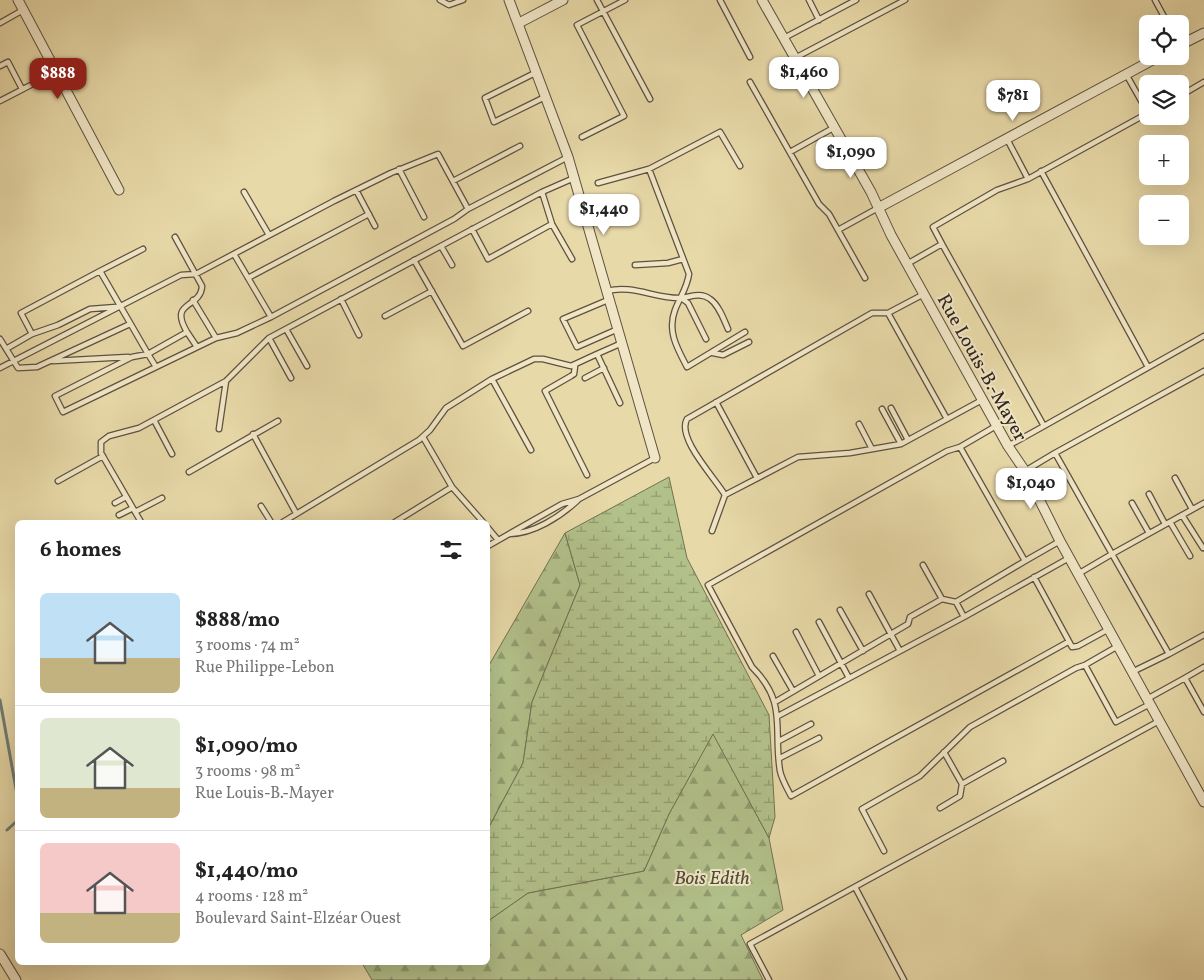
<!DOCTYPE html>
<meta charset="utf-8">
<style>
body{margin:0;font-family:Vollkorn,serif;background:#f2f2f2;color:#222;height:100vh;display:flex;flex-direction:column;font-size:19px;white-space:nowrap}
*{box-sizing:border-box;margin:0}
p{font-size:16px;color:#767676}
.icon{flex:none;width:28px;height:28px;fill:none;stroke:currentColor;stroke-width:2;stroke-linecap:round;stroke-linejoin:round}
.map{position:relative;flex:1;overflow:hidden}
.details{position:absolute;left:15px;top:520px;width:475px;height:445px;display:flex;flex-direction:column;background:#fff;border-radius:8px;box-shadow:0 5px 20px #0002}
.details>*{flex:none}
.fabs{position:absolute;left:1139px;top:15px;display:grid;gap:10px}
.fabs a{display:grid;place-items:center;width:50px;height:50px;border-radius:8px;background:#fff;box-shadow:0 5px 20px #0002;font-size:25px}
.price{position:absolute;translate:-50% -42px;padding:0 11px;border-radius:10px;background:#fff;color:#222;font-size:16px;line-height:32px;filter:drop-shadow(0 1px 2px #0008)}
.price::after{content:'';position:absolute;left:50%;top:30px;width:15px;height:11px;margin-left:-8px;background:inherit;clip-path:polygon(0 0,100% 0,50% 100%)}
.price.selected{background:#8f2418;color:#fff}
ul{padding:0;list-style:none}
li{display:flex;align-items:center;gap:15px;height:125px;padding:0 25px}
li+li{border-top:1px solid #e0e0e0}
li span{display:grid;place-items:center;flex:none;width:140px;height:100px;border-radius:8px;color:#555}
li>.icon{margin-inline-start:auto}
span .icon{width:60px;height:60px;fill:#fffc;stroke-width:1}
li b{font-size:21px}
h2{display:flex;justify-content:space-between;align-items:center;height:60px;padding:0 25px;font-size:21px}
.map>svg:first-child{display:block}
.forest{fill:url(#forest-firs);stroke:#707254}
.wetland{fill:url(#wetland-marsh);stroke:#707254}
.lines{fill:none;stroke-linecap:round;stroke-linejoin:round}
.stream{stroke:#707d77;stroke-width:3}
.lane-casing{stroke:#5d5140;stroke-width:7}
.street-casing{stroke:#5d5140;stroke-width:11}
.lane{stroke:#f0e6c6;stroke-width:4.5}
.street{stroke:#f0e6c6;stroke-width:9}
.labels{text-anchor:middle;stroke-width:4;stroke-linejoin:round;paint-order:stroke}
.street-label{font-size:19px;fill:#2f241d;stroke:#f0e6c6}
.park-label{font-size:19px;font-style:italic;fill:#504b38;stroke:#f0e6c6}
</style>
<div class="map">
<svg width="1204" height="980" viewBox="0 0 1204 980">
<defs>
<pattern id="forest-firs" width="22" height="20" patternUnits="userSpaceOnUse" patternTransform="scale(1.25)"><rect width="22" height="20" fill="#b2c08a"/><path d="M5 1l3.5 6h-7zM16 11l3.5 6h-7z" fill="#919c70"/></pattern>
<pattern id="wetland-marsh" width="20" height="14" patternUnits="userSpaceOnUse" patternTransform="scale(1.25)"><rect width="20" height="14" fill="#b2c08a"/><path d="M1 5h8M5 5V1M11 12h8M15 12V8" fill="none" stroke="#919c70"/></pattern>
</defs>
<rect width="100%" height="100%" fill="#e8d9a8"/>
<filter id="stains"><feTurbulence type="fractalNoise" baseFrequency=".004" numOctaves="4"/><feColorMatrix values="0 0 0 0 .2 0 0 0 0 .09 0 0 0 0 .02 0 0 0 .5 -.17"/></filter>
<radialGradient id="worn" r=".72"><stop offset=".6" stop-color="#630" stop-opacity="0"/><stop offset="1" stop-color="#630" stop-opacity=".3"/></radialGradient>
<path class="forest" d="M565,533L580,585L532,702L523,763L488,829V667Z
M713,733L769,838L783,910L741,935L763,980H372L362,963L488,962V921L528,893L644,871L669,814Z"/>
<path class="wetland" d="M669,477L687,558L769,715L775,817L769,838L713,734L669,814L644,871L528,893L488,921V829L523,763L532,702L580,585L565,533Z"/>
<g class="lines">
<path class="stream" d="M0,700L18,800
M7,830L18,820"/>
<g class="lane-casing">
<path id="lane" d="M440,0L449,5L463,0
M597,0L650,99
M720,0L750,57
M809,0L819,20
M1155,0L1168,24
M0,23L23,10
M784,38L856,0
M795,58L905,0
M0,66L8,62L22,89
M537,72L485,98L494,122L545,97
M1126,74L1148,113
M750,82L819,204L829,214L838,230L878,208
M1180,96L1204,82
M0,101L56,72
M582,137L624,116L577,25L625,0
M1007,139L1028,179L1148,113
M790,152L835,127
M399,169L424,217
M649,169L689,274C687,288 680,297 675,310C667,331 677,348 687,367L745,332
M1041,171L1148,367
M453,181L520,146
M598,183L649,169L720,132L740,166
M356,190L375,226
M244,192L269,235
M472,229L488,259L552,224
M838,230L865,278
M942,244L933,227L997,190L1028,179
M234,254L271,317L454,219L468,209
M572,259L552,224L542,192L574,178
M414,260L463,346L528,311
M907,264L942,244L1044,426L1008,446
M452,265L441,246L542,192
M635,265L668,263L683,259
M100,271L143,249
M248,278L369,214
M607,291C632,284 656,299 681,298C691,297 700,292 710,299C719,305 724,320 728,329
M924,294L888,313L947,419L982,400
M681,298L688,303L706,339
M341,299L359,335
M193,300L216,338
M608,300L563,319L577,347L618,329
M888,313H872L687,419C676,438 716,479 725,495L798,457L850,453L901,444L947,419
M385,316L432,291
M286,329L307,366
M187,332L197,347
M32,334L58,325L90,309L116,307
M269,338L291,378
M0,339L18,368L37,367L130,324
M6,349L32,334L21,313L100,271L148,354L187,332C168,300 201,309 202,286L175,237
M713,353L723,355L749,342
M53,361L128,357
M575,366L574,374L571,376L545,391L587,475
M156,367L148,354L132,357L55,396L63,412L216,338L237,333L271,317
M0,368L181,275L196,274L334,201L391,173L438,154L468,209L568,157
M585,378L604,368
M716,402L757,478
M620,403L597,354L622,343
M891,408L908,440
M882,409L901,444
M154,420L172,454
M859,424L872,449
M996,426L960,447L1025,561L1060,541
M1044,426L1204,336
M219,429L226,381
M253,434L296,513
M423,437L452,487L483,522
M960,447L947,451L708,585L752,667C788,703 773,728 780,771C782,780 787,788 791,796L1068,642
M531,450L492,379L534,359H543L571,366L597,354
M1055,453L1204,371
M1025,471L1055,453L1112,554L1078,574
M189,472L278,421
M1175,478L1192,509
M58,481L103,456
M1149,494L1165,524
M115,503L126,497
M1132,503L1149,533
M1204,503L1112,554L1169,654L1204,635
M261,506L271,522
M135,512L162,498
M119,515L133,508
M1182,515L1203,548
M141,522L101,453V442L109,436L139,428L226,381L269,338L441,246
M283,522L419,440L430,430L446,408L492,379
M395,522L452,487
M1170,522L1190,556
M488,528L498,540
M712,531L725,495
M509,534C533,534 560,517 578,500
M488,546L562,504L579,499L655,458
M1025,561L956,602L964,617L1069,558
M923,565L942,599
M1034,577L1072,647L1078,646L1109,629
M869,594L900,651
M840,610L863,651
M819,622L849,678
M796,632L819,676
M1118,646L1085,665L1116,722L1150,704
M773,656L793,691
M1132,672L1169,654
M1185,678L1204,667
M1147,699L1185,678L1204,712
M775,702L908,624L910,617L942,599L956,602
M778,716L964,617
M779,741L811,724
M944,752L962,784L1003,761
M780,758L819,738
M940,808L960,796L962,784
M884,851L862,809L920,776L970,727L1076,668L1085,665
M855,887L904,980
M769,980L750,944L1159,721"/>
</g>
<g class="street-casing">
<path id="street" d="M18,0L119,190
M509,0L568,157L655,458
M762,0L871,192L891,235L1008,446L1025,471L1060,541L1204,802
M519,23L563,0
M1180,45L1204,33
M878,208L1160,56
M0,954L16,980"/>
</g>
<use href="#lane" class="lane"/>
<use href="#street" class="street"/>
</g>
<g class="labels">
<g class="street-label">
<text transform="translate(983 367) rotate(61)" y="7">Rue Louis-B.-Mayer</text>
</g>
<g class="park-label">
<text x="712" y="884">Bois Edith</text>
</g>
</g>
<rect width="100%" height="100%" filter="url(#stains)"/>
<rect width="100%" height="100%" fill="url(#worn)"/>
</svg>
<div class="fabs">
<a><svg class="icon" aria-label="locate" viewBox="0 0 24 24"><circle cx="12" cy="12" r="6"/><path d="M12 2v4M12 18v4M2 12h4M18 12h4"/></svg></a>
<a><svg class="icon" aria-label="layers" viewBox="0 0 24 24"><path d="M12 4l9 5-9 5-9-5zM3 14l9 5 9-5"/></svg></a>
<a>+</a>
<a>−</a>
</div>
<b class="price" style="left:804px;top:99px">$1,460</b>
<b class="price selected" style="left:58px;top:100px">$888</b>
<b class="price" style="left:1013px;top:122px">$781</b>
<b class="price" style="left:851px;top:179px">$1,090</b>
<b class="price" style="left:604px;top:236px">$1,440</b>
<b class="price" style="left:1031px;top:510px">$1,040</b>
<section class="details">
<h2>6 homes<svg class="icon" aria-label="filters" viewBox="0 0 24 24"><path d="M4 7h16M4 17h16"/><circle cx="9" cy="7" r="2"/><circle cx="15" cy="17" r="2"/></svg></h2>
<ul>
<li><span style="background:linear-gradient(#bfe0f5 65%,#c2b280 0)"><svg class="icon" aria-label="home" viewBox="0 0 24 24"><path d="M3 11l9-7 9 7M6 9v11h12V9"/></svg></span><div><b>$888/mo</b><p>3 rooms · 74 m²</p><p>Rue Philippe-Lebon</p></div></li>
<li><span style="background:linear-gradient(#dfe7d0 70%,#c2b280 0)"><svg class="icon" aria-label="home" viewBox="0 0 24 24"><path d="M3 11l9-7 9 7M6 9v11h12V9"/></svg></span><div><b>$1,090/mo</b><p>3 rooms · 98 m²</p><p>Rue Louis-B.-Mayer</p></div></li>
<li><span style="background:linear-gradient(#f6c9c9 70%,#c2b280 0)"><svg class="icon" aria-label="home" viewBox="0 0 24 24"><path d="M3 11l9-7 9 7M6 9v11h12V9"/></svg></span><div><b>$1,440/mo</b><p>4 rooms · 128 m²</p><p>Boulevard Saint-Elzéar Ouest</p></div></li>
</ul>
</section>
</div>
